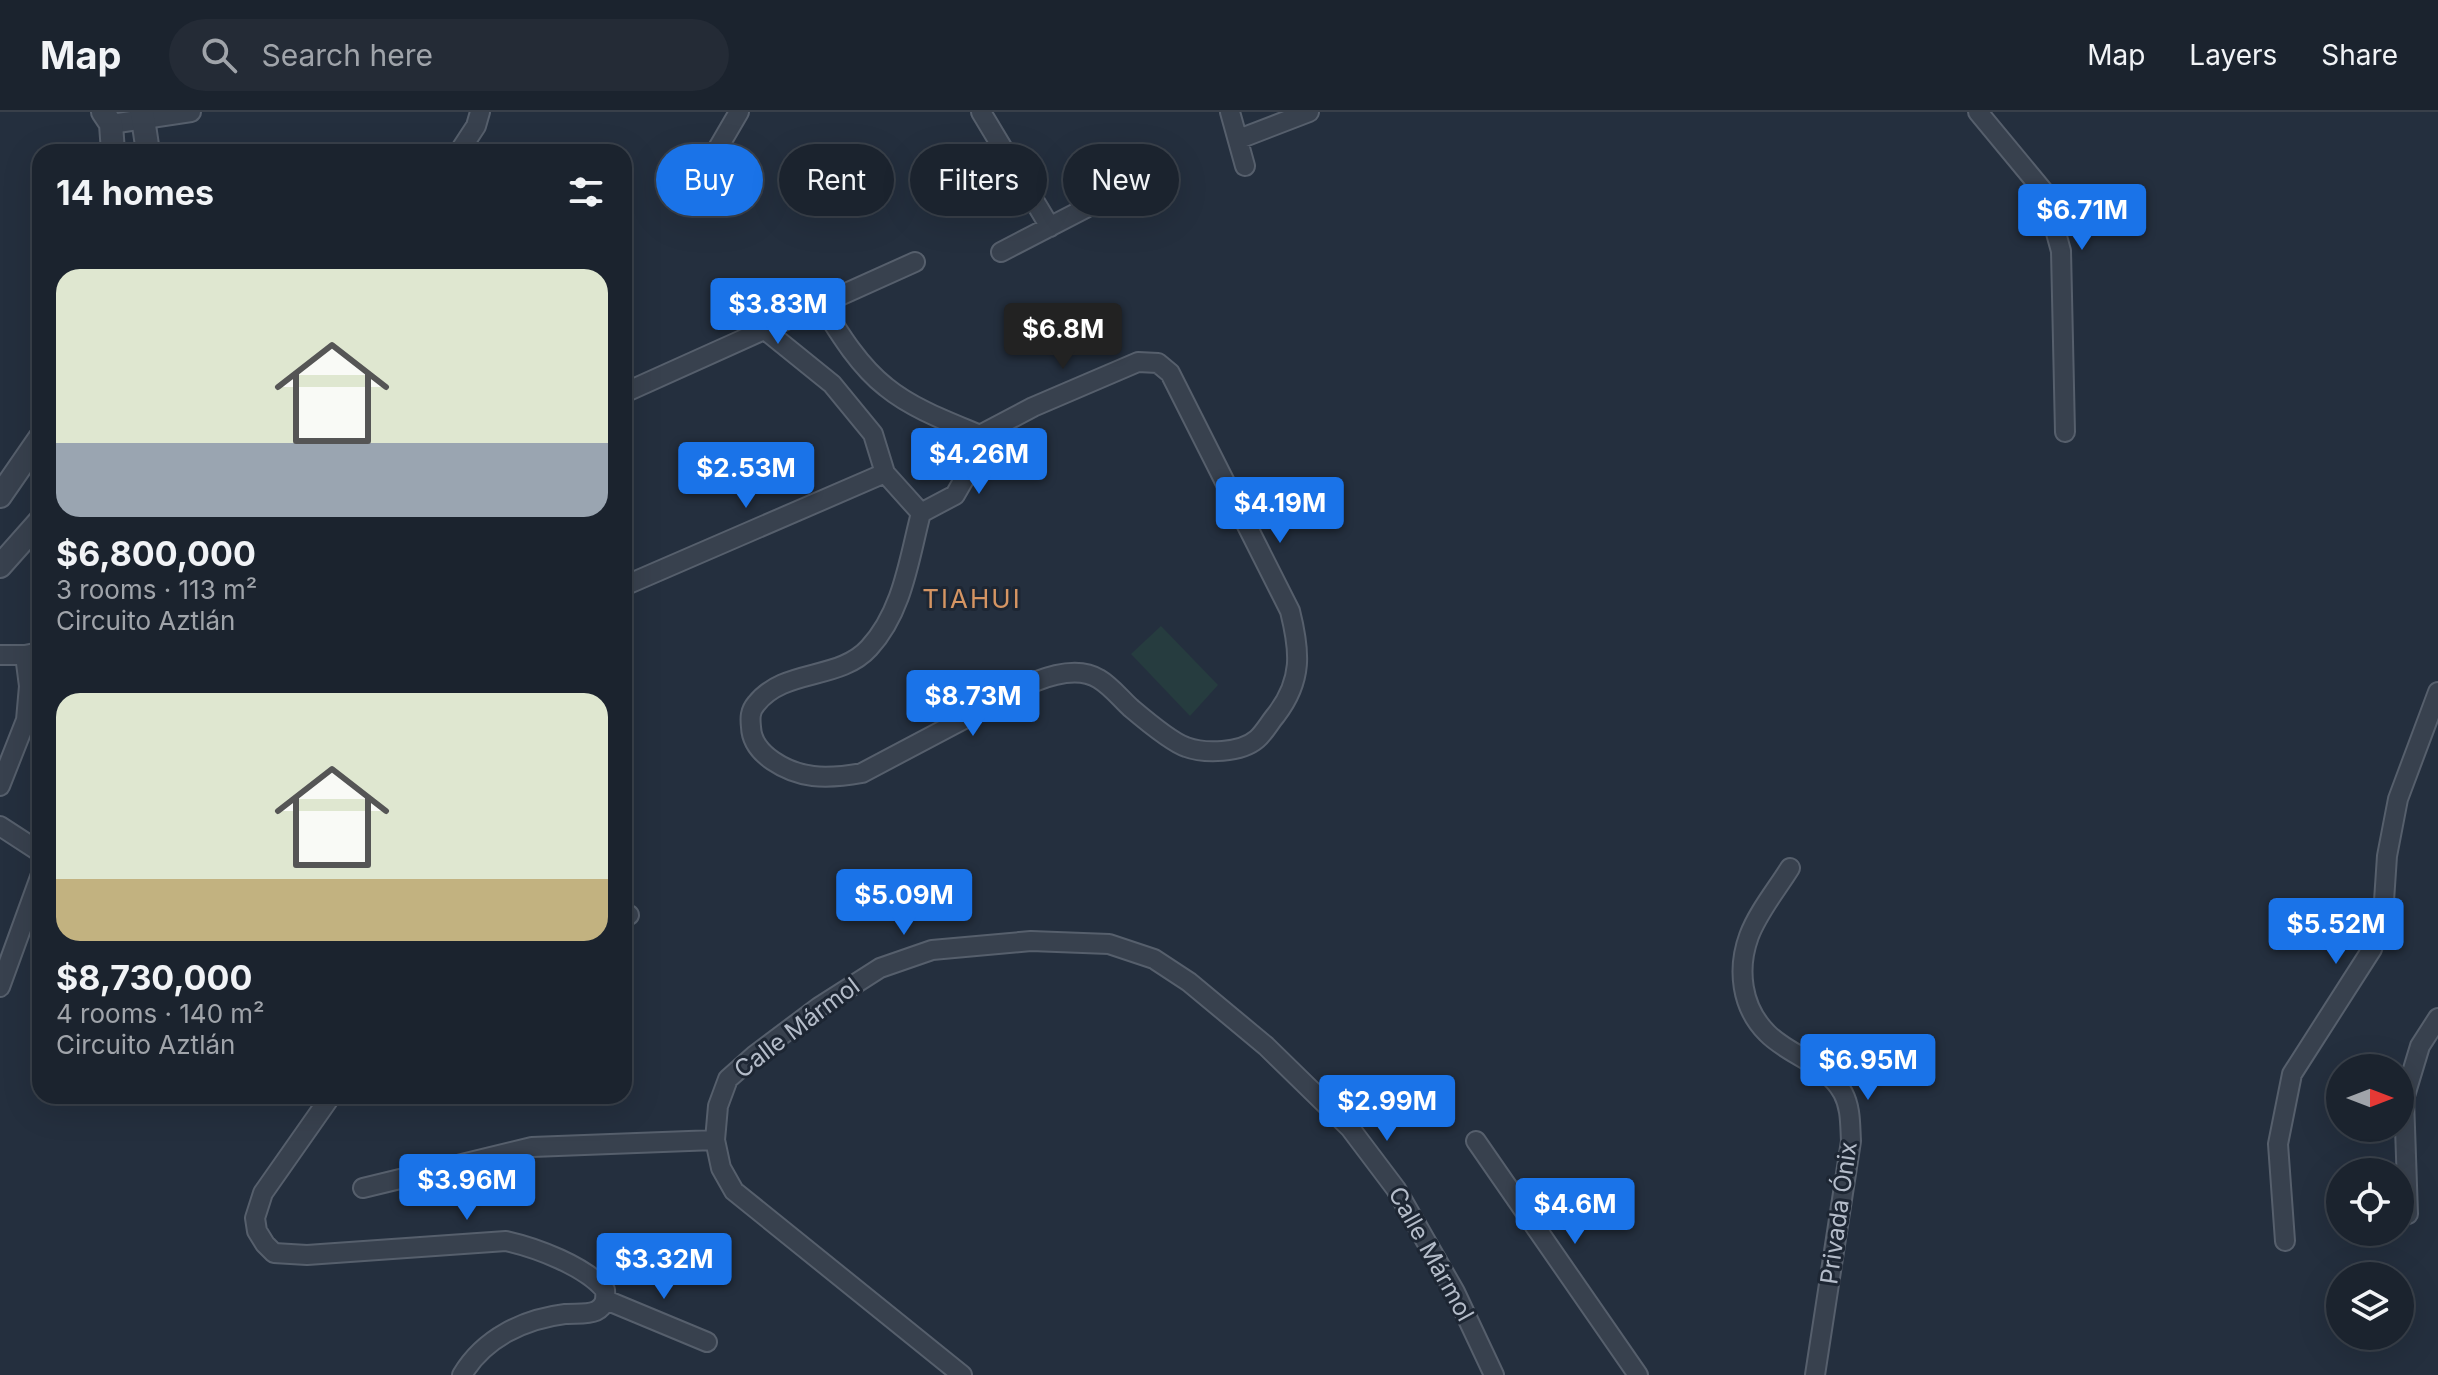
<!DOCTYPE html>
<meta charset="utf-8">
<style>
body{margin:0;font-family:Inter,sans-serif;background:#242b36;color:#f1f3f6;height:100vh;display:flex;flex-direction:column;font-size:30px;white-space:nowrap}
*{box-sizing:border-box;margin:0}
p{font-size:26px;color:#a0a4aa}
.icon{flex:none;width:44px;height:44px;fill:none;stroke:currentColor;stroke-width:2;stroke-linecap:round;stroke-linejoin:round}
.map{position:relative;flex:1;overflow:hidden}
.details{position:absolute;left:32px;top:32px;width:600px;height:960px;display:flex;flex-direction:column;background:#1b232e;border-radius:24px;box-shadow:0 8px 32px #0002,0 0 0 2px #39404a}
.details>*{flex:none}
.hud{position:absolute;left:656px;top:32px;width:760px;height:72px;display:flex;gap:16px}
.needle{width:52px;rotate:90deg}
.controls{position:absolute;left:2326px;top:942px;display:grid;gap:16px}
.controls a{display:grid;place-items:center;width:88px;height:88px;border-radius:50%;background:#1b232e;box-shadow:0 8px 32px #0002,0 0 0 2px #39404a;font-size:40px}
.price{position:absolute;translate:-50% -68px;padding:0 18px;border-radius:8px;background:#1a73e8;color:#fff;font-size:26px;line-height:52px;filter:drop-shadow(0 2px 4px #0008)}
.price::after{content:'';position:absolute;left:50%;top:48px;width:24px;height:18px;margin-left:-12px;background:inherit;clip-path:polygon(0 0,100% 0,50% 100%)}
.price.on{background:#222;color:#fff}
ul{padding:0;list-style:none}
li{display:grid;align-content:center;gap:16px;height:424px;padding:0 24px}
li span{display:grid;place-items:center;height:248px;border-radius:24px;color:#555}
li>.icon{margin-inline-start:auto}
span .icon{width:144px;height:144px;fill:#fffc;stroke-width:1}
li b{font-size:34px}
h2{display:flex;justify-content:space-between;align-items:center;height:96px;padding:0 24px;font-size:34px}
.tag{padding:0 28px;border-radius:36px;background:#1b232e;box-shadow:0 8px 32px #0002,0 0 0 2px #39404a;font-size:28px;line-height:72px}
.tag.on{background:#1a73e8;color:#fff}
header{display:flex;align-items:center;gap:48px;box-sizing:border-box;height:112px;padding:0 40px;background:#1b232e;border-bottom:2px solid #39404a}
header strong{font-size:38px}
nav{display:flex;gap:44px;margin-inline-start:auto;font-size:28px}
.search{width:560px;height:72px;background:#242b36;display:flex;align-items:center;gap:20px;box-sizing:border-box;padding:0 28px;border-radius:44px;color:#a0a4aa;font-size:30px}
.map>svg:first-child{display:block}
.green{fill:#263c3f}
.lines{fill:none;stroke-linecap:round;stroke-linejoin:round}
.minor-casing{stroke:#565f6c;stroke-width:22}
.tertiary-casing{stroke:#565f6c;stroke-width:26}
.minor{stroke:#38414e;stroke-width:18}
.tertiary{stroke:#38414e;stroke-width:22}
.labels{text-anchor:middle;stroke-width:6;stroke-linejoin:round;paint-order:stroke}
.street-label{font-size:24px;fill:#b4bcc9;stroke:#1d2633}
.neighbourhood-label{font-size:26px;letter-spacing:2px;fill:#d59563;stroke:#1d2633}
</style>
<header>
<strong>Map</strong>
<div class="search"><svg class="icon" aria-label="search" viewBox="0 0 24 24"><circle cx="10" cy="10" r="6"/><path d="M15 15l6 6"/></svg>Search here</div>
<nav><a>Map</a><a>Layers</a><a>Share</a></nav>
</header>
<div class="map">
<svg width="2438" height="1263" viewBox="0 0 2438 1263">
<rect width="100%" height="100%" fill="#242f3e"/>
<path class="green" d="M1161,514L1218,573L1190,604L1131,542Z"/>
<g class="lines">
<g class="minor-casing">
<path id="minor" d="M981,0L1050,115
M1230,0L1245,54
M1978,0L2045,81L2061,139L2065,320
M111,12L191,0
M1239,27L1309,0
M718,36L739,0
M459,40L476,14L480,0
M1001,140L1086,96
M821,192C839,221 859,254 886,275C913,297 949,310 980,323
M764,217L832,272L873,322L885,361L921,401
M1138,250L1158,251L1170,261L1290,499C1300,539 1303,568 1276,603C1270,610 1264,621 1257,627C1241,641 1205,642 1186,635C1171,630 1144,607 1131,596C1121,587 1111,574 1099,567C1080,555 1054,562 1034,570L862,661C845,664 829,666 813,664C788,661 752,643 751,615C750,606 750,599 756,592C784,556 839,569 869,536C903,499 909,447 921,401L955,383L974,350L980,323L1033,295Z
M624,281L915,150
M624,474L885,361
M0,543H25L40,540
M0,674L26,608L29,574L25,543
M0,714L40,740
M1790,756C1777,777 1758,800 1749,824C1737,857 1741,895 1767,921C1789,944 1827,951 1843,981C1851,996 1850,1013 1851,1029L1815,1263
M624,806L629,803
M0,875L40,765
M331,984L263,1081L255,1106L257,1119L265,1132L274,1141L307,1143L506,1129C537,1136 585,1154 605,1178C606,1188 605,1194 596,1199C587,1203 575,1201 565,1202C524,1207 484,1226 462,1263
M1476,1029L1638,1263
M363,1076L532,1035L715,1028
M2408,1102L2404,987L2420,934L2438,906
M2285,1129L2278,1032L2292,962L2372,837L2383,804L2387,744L2398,687L2438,580
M606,1188L707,1230
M962,1263L734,1079L721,1056L715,1028L718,994L728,967L755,943L819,895L880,856L932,838L1031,829L1109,832L1154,847L1189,870L1266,934L1350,1016L1396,1077L1455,1180L1494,1263"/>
</g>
<g class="tertiary-casing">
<path id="tertiary" d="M103,0L111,12L113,40
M142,0L148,40
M0,384L40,326
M0,454L40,409"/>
</g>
<use href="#minor" class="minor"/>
<use href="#tertiary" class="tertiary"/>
</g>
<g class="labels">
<g class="street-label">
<text transform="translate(797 916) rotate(-37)" y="8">Calle Mármol</text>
<text transform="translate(1839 1101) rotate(-82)" y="8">Privada Ónix</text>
<text transform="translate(1431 1142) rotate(61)" y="8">Calle Mármol</text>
</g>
<g class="neighbourhood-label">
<text x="972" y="496">TIAHUI</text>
</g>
</g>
</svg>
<div class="controls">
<a><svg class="needle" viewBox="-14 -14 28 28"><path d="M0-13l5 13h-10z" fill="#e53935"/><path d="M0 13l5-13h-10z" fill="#a0a4aa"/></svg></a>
<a><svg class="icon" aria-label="locate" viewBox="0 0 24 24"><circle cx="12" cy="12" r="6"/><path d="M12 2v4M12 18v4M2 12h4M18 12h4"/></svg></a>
<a><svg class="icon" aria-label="layers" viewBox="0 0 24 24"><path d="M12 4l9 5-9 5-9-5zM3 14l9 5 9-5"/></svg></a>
</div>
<b class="price" style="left:2082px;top:140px">$6.71M</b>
<b class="price" style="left:778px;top:234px">$3.83M</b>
<b class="price on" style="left:1063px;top:259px">$6.8M</b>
<b class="price" style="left:979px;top:384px">$4.26M</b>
<b class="price" style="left:746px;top:398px">$2.53M</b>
<b class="price" style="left:1280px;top:433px">$4.19M</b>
<b class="price" style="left:973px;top:626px">$8.73M</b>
<b class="price" style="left:904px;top:825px">$5.09M</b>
<b class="price" style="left:2336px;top:854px">$5.52M</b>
<b class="price" style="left:1868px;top:990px">$6.95M</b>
<b class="price" style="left:1387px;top:1031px">$2.99M</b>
<b class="price" style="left:467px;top:1110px">$3.96M</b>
<b class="price" style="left:1575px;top:1134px">$4.6M</b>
<b class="price" style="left:664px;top:1189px">$3.32M</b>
<div class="hud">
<a class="tag on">Buy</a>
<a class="tag">Rent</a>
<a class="tag">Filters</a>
<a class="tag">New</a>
</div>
<section class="details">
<h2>14 homes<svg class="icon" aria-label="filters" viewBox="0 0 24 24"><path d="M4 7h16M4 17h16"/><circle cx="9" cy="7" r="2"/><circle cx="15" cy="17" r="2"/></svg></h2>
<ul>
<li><span style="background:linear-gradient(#dfe7d0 70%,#9aa5b1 0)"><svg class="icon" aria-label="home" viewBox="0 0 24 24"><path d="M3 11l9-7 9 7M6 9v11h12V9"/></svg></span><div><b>$6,800,000</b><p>3 rooms · 113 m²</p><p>Circuito Aztlán</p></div></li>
<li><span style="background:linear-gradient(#dfe7d0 75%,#c2b280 0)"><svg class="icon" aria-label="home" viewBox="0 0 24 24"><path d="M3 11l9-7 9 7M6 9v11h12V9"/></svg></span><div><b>$8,730,000</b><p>4 rooms · 140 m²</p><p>Circuito Aztlán</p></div></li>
</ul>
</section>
</div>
